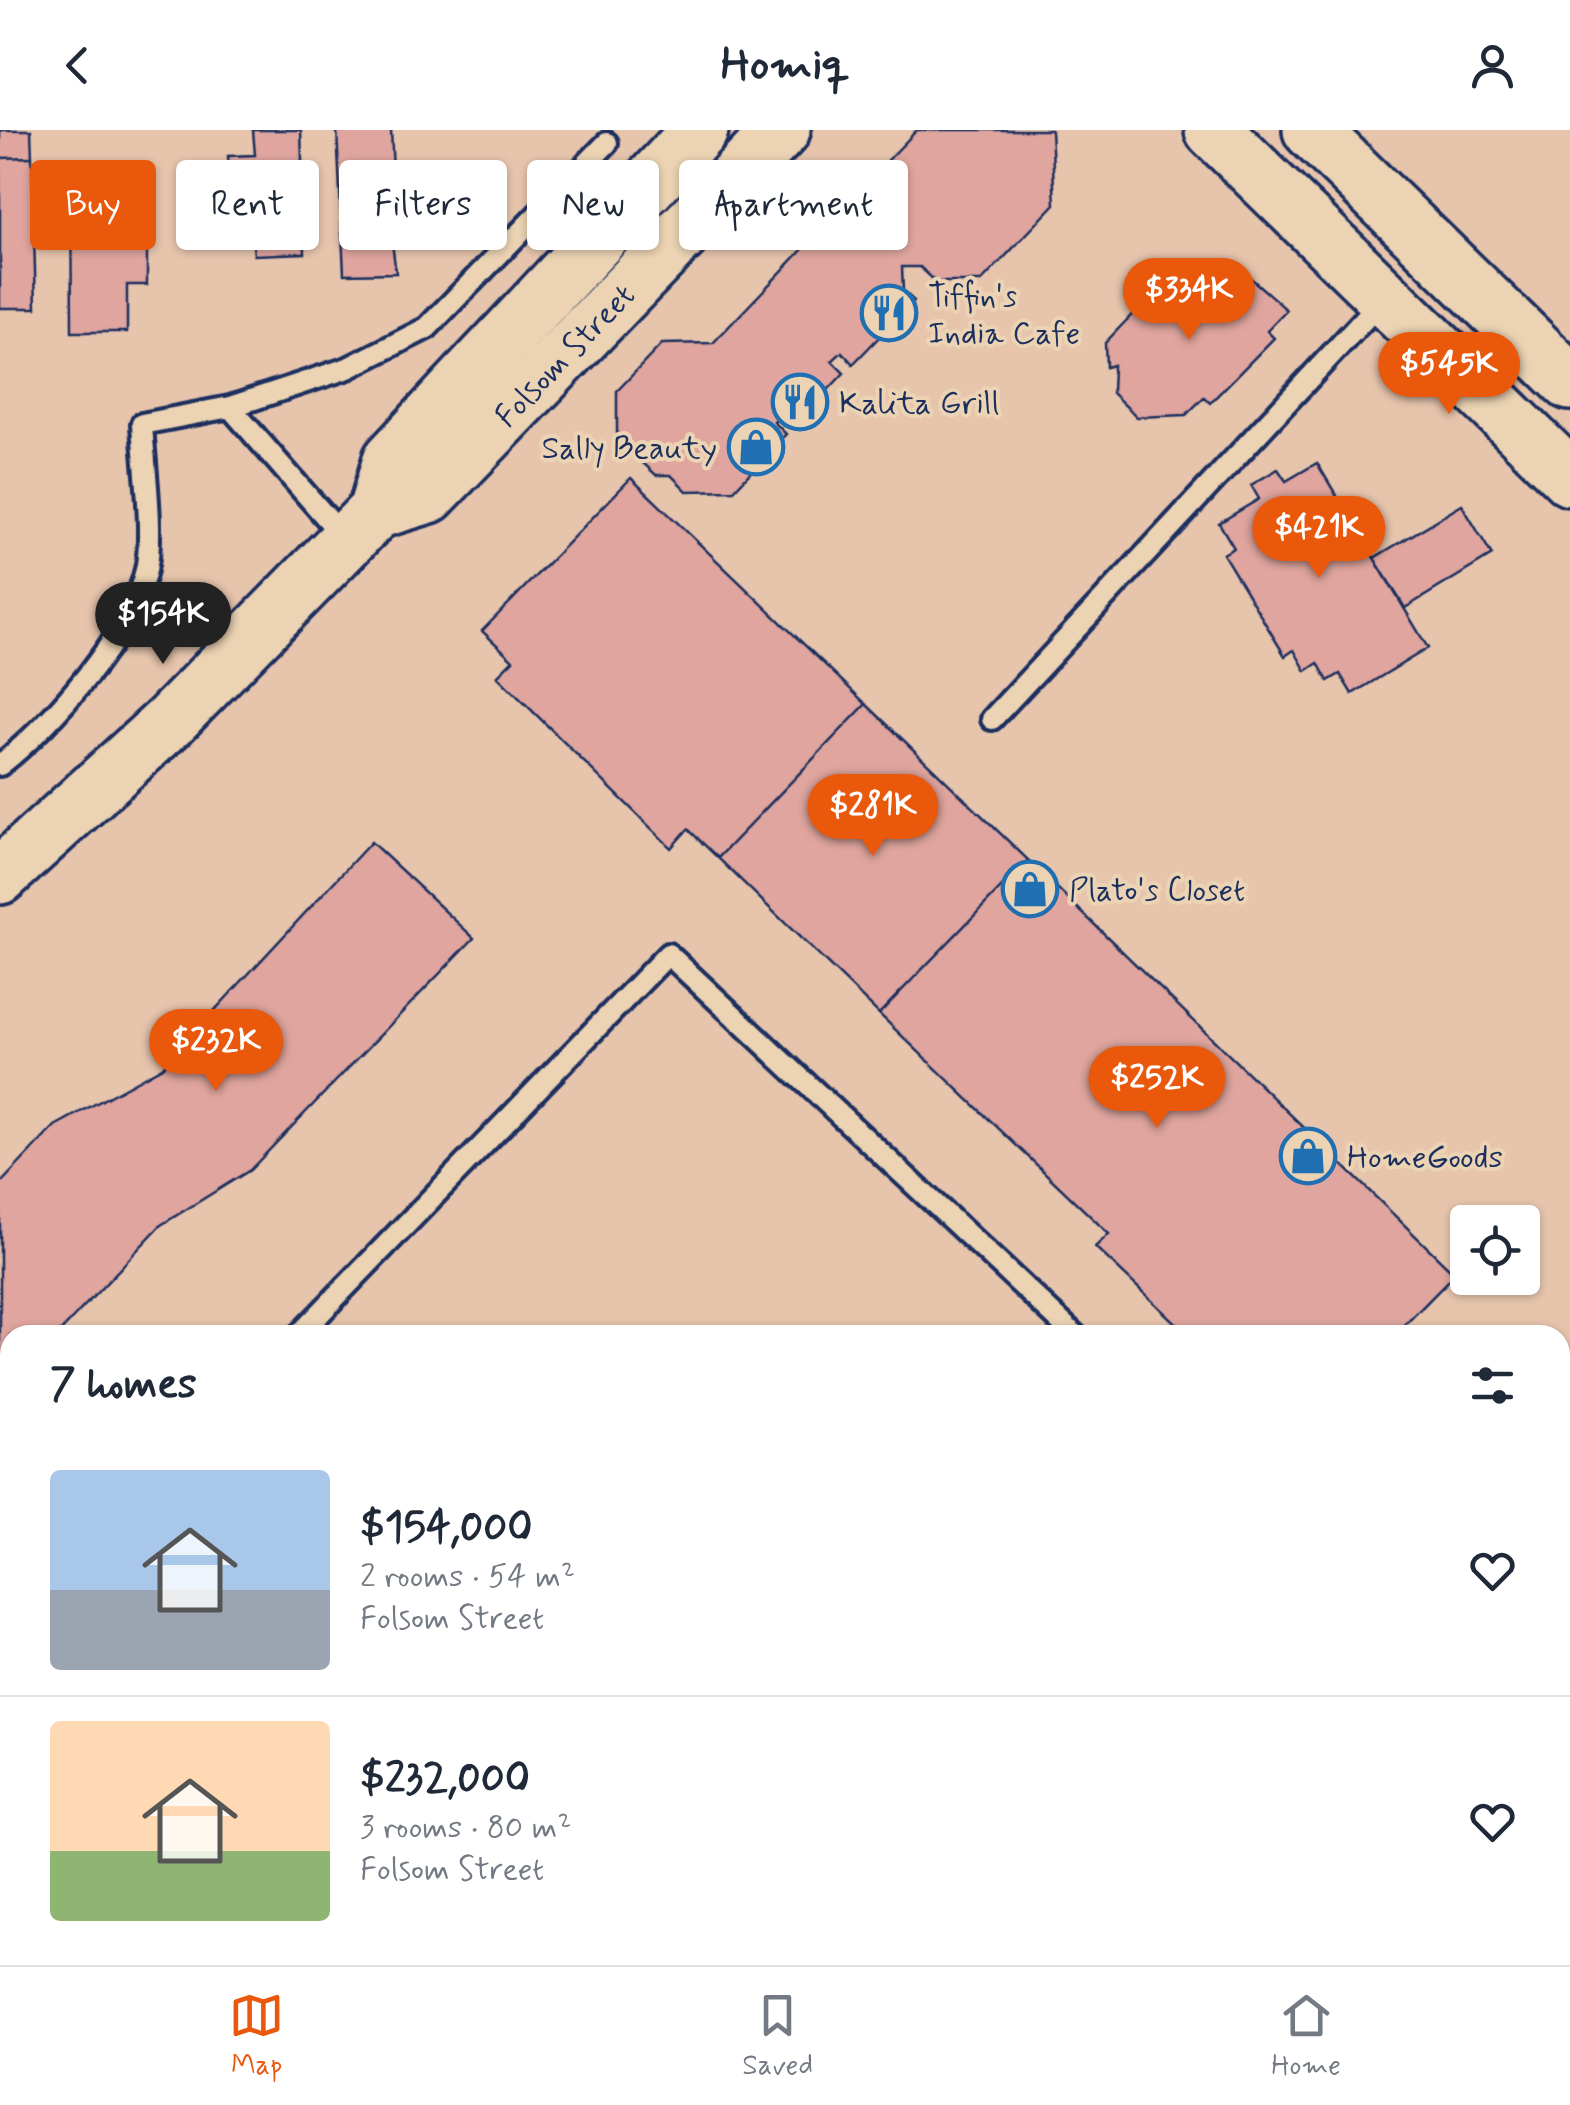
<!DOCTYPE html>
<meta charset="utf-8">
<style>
body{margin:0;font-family:Mynerve,sans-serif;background:#f2f2f3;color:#1f2937;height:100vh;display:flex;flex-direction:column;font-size:38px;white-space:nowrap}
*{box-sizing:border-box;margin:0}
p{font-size:32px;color:#747a83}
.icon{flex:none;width:55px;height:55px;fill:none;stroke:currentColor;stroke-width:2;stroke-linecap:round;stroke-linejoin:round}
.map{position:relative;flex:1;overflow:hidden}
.side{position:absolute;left:0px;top:1195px;width:1570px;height:640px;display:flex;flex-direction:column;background:#fff;border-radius:30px 30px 0 0;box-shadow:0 2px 8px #0004}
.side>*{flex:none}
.banner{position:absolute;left:30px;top:30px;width:1000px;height:90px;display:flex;gap:20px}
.controls{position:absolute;left:1450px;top:1075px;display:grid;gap:20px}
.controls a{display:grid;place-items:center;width:90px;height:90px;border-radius:10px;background:#fff;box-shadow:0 2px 8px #0004;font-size:50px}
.price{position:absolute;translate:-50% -85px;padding:0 22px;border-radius:35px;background:#ea580c;color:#fff;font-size:32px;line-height:65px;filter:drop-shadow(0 2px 5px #0008)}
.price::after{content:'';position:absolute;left:50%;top:60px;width:30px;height:22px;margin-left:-15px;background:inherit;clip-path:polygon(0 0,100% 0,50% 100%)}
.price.active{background:#222;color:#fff}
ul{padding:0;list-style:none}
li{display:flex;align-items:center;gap:30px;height:250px;padding:0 50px}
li+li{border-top:2px solid #e0e1e3}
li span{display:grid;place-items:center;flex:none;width:280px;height:200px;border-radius:10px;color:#555}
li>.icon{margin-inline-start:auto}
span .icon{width:120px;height:120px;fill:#fffc;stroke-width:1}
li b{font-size:42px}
h2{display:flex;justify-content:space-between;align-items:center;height:120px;padding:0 50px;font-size:42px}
.tag{padding:0 35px;border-radius:10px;background:#fff;box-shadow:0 2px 8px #0004;font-size:35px;line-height:90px}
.tag.active{background:#ea580c;color:#fff}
header{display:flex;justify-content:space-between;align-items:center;height:130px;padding:0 50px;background:#fff;font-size:45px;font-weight:700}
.tab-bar{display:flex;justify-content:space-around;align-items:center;height:140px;border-top:2px solid #e0e1e3;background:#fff;font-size:28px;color:#747a83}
.tab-bar a{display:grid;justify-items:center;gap:5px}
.tab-bar .active{color:#ea580c}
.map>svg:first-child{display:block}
.forest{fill:url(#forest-crowns);stroke:#628f8d;stroke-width:2.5}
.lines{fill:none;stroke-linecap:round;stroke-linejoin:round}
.stream{stroke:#5f96b1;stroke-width:11}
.building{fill:#dfa59e;stroke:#1b2f5e;stroke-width:2.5}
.lane-casing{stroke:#1b2f5e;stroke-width:28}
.secondary-casing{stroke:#1b2f5e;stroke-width:62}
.lane{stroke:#ebd3b3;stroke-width:20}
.secondary{stroke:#ebd3b3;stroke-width:55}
.labels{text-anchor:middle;stroke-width:8;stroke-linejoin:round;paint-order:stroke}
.poi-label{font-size:32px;fill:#1b2f5e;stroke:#ebd3b3;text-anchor:start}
.street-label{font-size:32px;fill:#1b2f5e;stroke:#ebd3b3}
</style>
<header><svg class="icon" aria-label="back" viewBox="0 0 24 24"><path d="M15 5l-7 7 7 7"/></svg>Homiq<svg class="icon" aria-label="person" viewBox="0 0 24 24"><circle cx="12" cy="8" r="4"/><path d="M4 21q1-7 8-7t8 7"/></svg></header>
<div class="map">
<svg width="1570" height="1835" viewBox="0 0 1570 1835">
<defs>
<pattern id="forest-crowns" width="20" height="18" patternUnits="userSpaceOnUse" patternTransform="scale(2.5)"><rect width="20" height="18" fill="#a8efbc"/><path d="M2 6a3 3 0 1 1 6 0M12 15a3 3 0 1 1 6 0" fill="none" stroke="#90cda4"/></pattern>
</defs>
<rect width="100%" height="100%" fill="#e7c5ad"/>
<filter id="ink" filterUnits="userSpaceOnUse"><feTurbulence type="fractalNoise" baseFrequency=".01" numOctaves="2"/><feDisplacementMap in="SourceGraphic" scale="20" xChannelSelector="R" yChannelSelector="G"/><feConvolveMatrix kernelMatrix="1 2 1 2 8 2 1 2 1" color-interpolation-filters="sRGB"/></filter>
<g filter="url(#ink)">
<path class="forest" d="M0,1441L10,1452V1685L0,1677Z
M258,1825H646L661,1835H283Z"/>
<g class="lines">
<path class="stream" d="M0,1603L10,1610
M477,1825L497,1835"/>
</g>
<path class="building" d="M0,0H31L32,27L0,28Z
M253,0H301L305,123L254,125L249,79L231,80L228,26L255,25Z
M337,0H391L393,41L413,42L415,96L390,98L396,143L344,144Z
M917,0H1051L1055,74L981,152H936L920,137H902L903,161L914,171L853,234L842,222L832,231L844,243L795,295L782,283L774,292L786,304L734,360L687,361L671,345H656L617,309V261L662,214L713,213Z
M32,27L36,178H0V28Z
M71,54H125V97H147V155H127V202H72Z
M1246,144L1287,180L1267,201L1274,208L1210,273L1204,267L1186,285L1137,287L1112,263L1113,235L1106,237L1105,213L1167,148L1172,153Z
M1317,333L1428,518L1352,564L1340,544L1328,551L1318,533L1306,541L1294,520L1285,526L1223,424L1234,418L1219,393L1259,369L1251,355L1278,339L1286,351Z
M631,348L866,574L718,728L688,699L671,718L497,546L513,530L482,501Z
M1462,375L1492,425L1405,478L1374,428Z
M866,574L1028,730L879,884L718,728Z
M371,712L474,808L250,1040L161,1095L57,1205H10V1254L0,1265V1054L55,996L162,937Z
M1028,730L1455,1144L1395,1205H1188L1095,1117L1109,1104L879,884Z
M1570,1258V1629L1560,1619V1264Z"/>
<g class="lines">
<g class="lane-casing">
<path id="lane" d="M230,277L345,409
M992,589L1384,168
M0,635C51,595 131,505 146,440C154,404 144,332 142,294L230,277L348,238L427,198L607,13
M299,1205L668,824L1075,1205
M1560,1673L1570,1683
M1560,1815L1570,1825
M1447,1835L1457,1825"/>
</g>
<g class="secondary-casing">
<g id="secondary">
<path d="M1213,0L1570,348"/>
<path d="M1311,0L1570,252"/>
<path id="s1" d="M376,381L429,365L782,0"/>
<path d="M0,746L169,592L376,381L391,330L700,0"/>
</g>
</g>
<use href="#lane" class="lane"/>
<use href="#secondary" class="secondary"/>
</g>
</g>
<defs>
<g id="restaurant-ring" transform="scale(2.875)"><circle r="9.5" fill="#ebd3b3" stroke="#1f6fb2" stroke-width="1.5"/><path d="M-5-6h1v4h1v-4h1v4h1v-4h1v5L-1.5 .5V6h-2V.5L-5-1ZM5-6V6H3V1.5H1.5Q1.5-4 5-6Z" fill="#1f6fb2"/></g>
<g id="shop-ring" transform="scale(2.875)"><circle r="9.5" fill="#ebd3b3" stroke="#1f6fb2" stroke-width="1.5"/><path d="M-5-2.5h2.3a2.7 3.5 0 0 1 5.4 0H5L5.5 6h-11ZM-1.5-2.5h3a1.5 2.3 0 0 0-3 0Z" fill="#1f6fb2"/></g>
</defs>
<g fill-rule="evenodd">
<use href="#restaurant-ring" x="889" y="183"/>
<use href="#restaurant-ring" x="800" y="272"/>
<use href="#shop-ring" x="756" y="317"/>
<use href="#shop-ring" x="1030" y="759"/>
<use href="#shop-ring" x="1308" y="1026"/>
</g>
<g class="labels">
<g class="poi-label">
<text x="928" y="176">Tiffin's<tspan x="928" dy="37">India Cafe</tspan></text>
<text x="839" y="283">Kalita Grill</text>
<text x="717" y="328" text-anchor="end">Sally Beauty</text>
<text x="1069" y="770">Plato's Closet</text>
<text x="1347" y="1037">HomeGoods</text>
</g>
<g class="street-label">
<text dy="11" stroke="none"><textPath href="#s1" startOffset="250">Folsom Street</textPath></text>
</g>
</g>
</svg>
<div class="controls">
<a><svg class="icon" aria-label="locate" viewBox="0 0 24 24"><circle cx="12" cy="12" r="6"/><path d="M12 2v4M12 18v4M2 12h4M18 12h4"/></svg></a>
</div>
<b class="price" style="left:1189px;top:213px">$334K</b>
<b class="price" style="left:1449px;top:287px">$545K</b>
<b class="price" style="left:1319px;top:451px">$421K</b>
<b class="price active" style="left:163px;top:537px">$154K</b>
<b class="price" style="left:873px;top:729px">$281K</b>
<b class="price" style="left:216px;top:964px">$232K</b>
<b class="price" style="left:1157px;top:1001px">$252K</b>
<div class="banner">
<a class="tag active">Buy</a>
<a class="tag">Rent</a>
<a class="tag">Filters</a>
<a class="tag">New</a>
<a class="tag">Apartment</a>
</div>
<section class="side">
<h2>7 homes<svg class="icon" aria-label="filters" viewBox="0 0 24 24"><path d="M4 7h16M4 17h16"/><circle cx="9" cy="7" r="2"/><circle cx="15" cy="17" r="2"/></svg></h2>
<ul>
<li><span style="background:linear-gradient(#a9c7e8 60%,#9aa5b1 0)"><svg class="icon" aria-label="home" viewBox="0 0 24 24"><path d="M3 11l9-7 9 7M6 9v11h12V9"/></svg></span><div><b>$154,000</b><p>2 rooms · 54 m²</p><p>Folsom Street</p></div><svg class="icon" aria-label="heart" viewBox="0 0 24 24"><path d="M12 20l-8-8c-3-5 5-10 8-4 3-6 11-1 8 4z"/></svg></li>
<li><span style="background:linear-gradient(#ffd9b3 65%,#8fb573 0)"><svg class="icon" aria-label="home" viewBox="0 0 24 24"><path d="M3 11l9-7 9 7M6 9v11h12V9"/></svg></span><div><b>$232,000</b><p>3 rooms · 80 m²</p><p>Folsom Street</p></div><svg class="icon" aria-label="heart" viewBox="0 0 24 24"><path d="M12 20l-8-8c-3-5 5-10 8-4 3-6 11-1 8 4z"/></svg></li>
</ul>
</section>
</div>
<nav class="tab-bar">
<a class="active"><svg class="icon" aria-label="map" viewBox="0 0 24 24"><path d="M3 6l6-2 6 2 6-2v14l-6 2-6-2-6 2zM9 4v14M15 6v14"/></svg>Map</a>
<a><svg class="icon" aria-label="saved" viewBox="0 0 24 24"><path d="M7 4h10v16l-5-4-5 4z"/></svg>Saved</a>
<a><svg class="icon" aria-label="home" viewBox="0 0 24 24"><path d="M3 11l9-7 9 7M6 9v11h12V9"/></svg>Home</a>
</nav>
